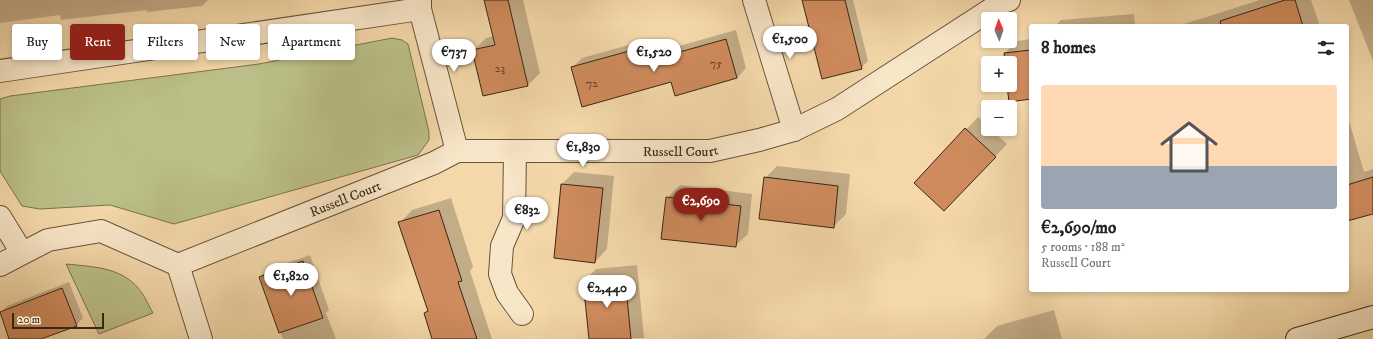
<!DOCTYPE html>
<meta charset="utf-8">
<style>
body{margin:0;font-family:"IM FELL DW Pica",serif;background:#f6f6f6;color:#222;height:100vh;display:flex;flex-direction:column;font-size:15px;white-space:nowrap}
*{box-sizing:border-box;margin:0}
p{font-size:13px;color:#767676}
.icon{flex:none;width:22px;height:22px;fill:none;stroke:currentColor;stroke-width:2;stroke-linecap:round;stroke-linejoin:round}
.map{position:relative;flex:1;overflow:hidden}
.sheet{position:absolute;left:1029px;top:24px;width:320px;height:268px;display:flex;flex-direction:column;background:#fff;border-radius:4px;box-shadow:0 2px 6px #0003}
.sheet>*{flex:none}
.guide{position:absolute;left:12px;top:24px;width:380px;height:36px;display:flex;gap:8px}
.needle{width:26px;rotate:358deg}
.fabs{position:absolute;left:981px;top:12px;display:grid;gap:8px}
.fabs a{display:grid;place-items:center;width:36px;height:36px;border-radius:4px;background:#fff;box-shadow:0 2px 6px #0003;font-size:20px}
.scale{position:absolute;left:12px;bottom:10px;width:92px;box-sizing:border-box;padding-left:4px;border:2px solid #392716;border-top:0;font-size:11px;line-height:14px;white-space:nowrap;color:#392716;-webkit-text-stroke:3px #f8e6c8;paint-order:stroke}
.price{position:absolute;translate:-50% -34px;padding:0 9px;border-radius:14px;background:#fff;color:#222;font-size:13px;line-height:26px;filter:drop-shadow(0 1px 2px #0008)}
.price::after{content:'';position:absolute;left:50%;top:24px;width:12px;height:9px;margin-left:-6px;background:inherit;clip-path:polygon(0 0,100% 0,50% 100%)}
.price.on{background:#8f2418;color:#fff}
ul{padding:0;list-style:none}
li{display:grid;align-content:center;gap:8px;height:212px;padding:0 12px}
li span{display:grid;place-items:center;height:124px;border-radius:4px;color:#555}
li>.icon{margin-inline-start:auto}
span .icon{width:72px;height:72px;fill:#fffc;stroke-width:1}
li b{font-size:17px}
h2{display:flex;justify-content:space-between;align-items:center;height:48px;padding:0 12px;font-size:17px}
.pill{padding:0 14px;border-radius:4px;background:#fff;box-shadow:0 2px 6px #0003;font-size:14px;line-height:36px}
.pill.on{background:#8f2418;color:#fff}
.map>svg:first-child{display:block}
.green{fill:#bbbf88;stroke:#7a734f}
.shadow{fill:#0003}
.building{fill:#cf8b5d;stroke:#392716}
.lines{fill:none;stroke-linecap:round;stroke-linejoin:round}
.street-casing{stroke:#68533b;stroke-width:24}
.secondary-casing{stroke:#392716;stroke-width:24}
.street{stroke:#f8e6c8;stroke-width:22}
.secondary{stroke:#f8e6c8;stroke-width:22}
.labels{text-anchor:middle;stroke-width:3;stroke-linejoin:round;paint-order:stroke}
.number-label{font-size:12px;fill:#5e4028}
.street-label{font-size:14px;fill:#392716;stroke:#f8e6c8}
</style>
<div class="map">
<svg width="1373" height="339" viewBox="0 0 1373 339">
<rect width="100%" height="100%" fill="#f4d8aa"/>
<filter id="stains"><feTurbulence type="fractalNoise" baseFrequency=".005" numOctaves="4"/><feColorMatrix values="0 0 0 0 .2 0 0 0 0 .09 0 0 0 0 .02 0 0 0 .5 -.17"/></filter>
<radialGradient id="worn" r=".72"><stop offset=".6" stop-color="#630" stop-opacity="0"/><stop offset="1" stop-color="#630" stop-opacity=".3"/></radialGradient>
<path class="green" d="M392,38L402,40L408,44L429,132V140L418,155L174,224L110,205L40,209L22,206L0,171V99L10,96L259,64Z
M66,264C95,267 124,267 142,293C146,299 149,306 153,313L99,334Z"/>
<path class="shadow" d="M0,0H208L202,6L147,12V10L61,20L60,15L0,23Z
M485,0H523L540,73L528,85L474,50L486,38L494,36Z
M803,0H853L868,61L861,68Z
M1260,0H1311L1319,23L1316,26H1178Z
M1349,0H1373V61Z
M1134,14L1135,26H1055L1061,20Z
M736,30L746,68L737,78L672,81L572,68L582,58L643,41L647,55Z
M1031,39V98L1008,85H1010V63H1006L1005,53L1017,41Z
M1347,114L1364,172L1373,169V212L1347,222Z
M978,117L988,126V129H991L1007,144L956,198L915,183Z
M777,166L850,174L846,214L833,227L765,178Z
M574,172L614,176L607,249L595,262L562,184Z
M680,185L752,194L748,234L735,246L667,198Z
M451,198L473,267L470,271L492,339H433L425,313L428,310L400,223L412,210Z
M310,255L329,310L326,313L336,339H283L260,277L267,270Z
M637,265L644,338L590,339L584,281L596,269Z
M69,282L83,318L76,325L39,339H10L0,313L7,306Z
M1054,310L1062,339H984L997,326Z"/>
<path class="building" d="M484,0H508L528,86L483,96L472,50L495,45Z
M802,0H845L862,69L822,79Z
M1285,0H1295L1303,26H1221L1220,21Z
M726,39L737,78L675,96L671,82L582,107L571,67L633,50L637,64Z
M1031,50V99L1009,102L1007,85H1010V63H1005L1004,53Z
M965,128L996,157L944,211L914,183Z
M764,177L838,186L834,228L759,219Z
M1373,177V214L1347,221V185Z
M561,184L603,188L595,263L554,258Z
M666,197L741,206L736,247L661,239Z
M439,210L462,281L458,282L477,339H432L424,313L428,311L398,222Z
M303,261L323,318L279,333L259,277Z
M625,277L631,339H589L583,281Z
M62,288L77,326L41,339H9L0,312Z"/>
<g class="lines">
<g class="street-casing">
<g id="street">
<path d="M420,0V9L457,151"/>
<path d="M754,0L794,130"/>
<path d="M0,71L420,9"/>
<path d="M515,152L514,218L502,246L500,274L507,293L522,314"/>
<path d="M0,217L22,253"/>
<path id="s1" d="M0,265L48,240L101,231L178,265L434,163L457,151H710L759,140L794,130L837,109L1001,3L1009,0"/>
<path d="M178,265L201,339"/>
</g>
</g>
<g class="secondary-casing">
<path id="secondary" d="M1297,339L1373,317"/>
</g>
<use href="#street" class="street"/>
<use href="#secondary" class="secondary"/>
</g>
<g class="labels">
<g class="number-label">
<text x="716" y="67">75</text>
<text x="500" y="72">23</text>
<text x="592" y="87">72</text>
</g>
<g class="street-label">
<text dy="5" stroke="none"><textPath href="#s1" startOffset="717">Russell Court</textPath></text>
<text dy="5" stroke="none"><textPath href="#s1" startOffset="372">Russell Court</textPath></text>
</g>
</g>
<rect width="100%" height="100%" filter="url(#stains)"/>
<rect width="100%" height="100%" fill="url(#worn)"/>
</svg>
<div class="fabs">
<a><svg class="needle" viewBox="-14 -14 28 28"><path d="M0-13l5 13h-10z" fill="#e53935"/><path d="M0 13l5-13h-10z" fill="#767676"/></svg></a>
<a>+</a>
<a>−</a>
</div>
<div class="scale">20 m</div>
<b class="price" style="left:790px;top:60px">€1,500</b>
<b class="price" style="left:454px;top:73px">€737</b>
<b class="price" style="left:654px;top:73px">€1,520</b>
<b class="price" style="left:583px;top:168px">€1,830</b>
<b class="price on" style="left:701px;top:222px">€2,690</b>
<b class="price" style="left:527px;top:231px">€832</b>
<b class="price" style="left:291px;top:297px">€1,820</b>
<b class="price" style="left:607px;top:309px">€2,440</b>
<div class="guide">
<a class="pill">Buy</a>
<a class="pill on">Rent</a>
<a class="pill">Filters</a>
<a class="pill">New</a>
<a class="pill">Apartment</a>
</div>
<section class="sheet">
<h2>8 homes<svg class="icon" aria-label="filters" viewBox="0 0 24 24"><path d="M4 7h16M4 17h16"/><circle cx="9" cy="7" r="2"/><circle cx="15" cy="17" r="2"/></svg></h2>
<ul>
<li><span style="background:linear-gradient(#ffd9b3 65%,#9aa5b1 0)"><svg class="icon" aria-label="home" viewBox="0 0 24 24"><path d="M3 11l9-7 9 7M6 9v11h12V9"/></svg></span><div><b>€2,690/mo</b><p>5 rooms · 188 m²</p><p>Russell Court</p></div></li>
</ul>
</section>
</div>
